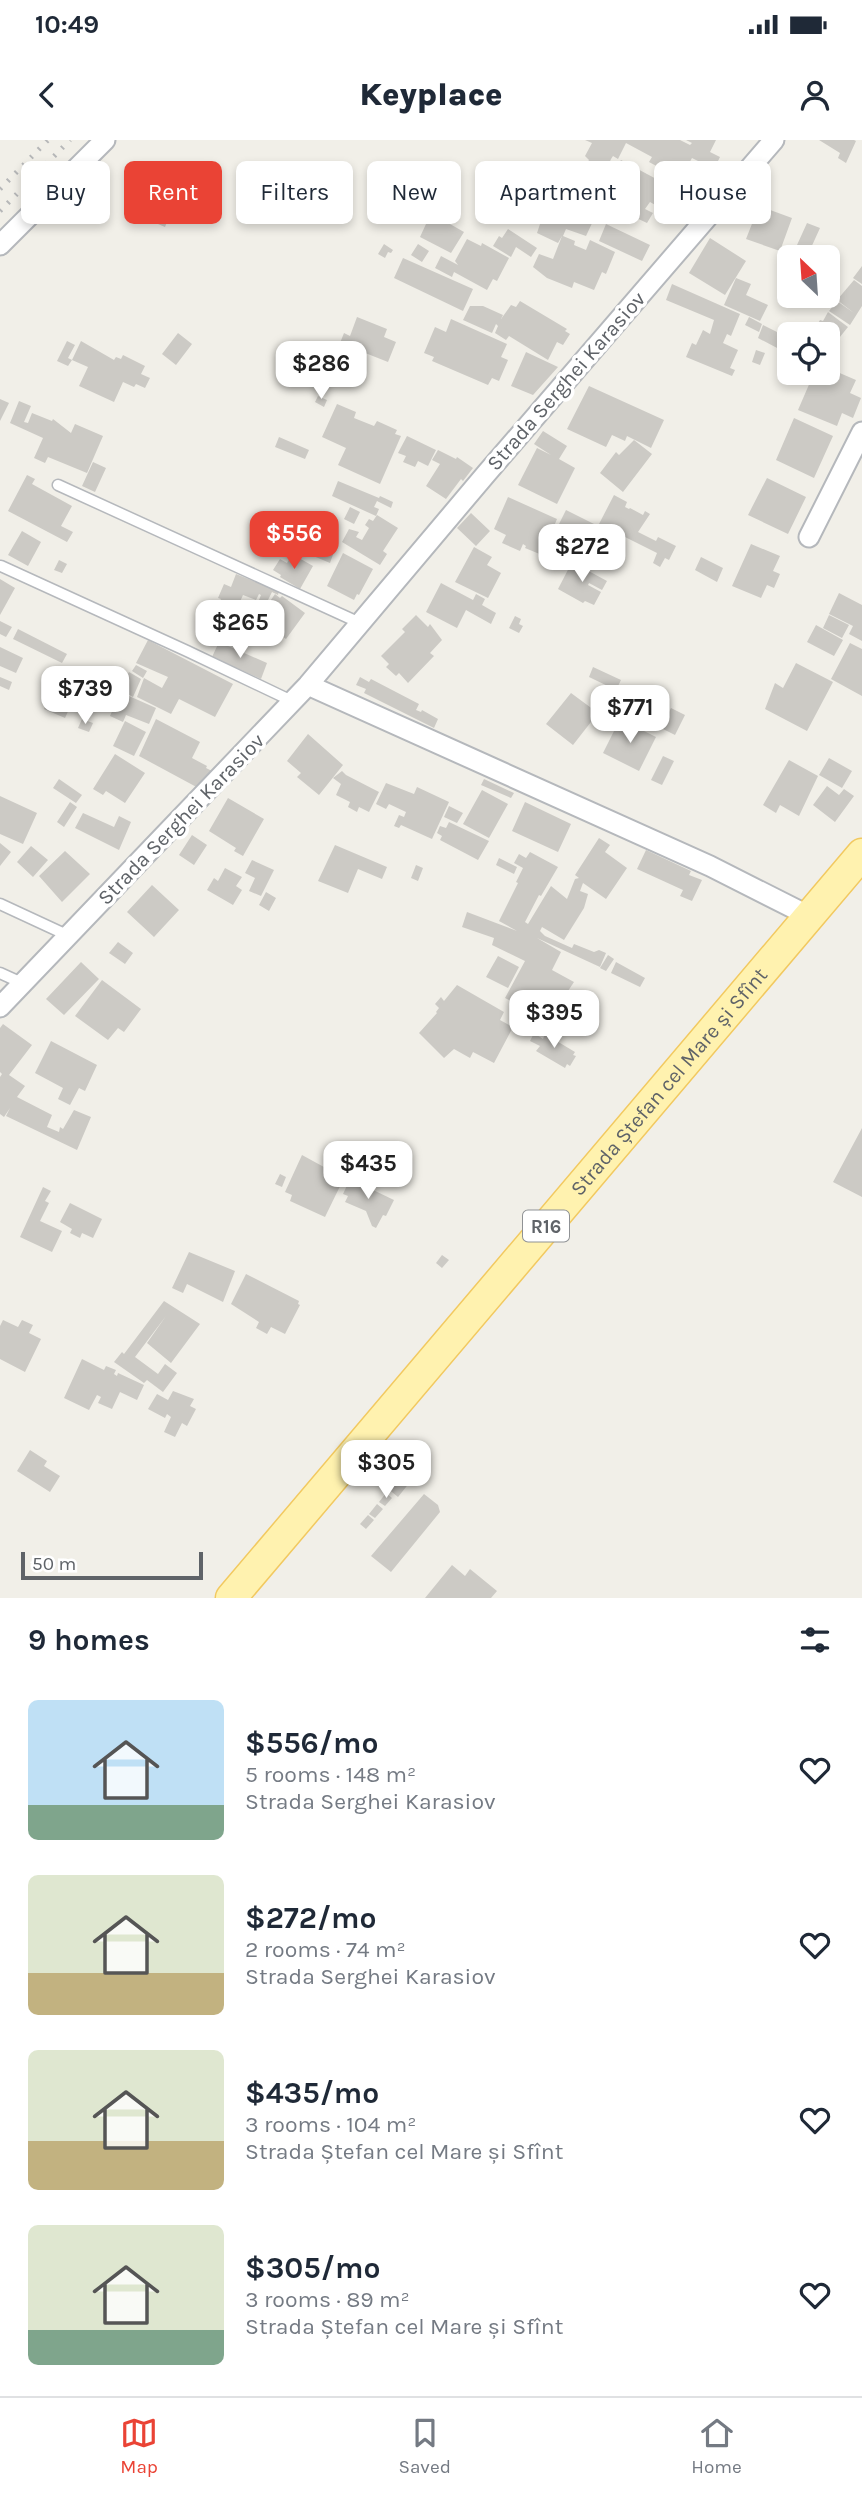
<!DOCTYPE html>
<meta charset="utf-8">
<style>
body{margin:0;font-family:Karla,sans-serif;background:#f6f6f7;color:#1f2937;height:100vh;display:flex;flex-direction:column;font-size:26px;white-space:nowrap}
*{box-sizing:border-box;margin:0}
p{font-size:23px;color:#747a83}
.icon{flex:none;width:38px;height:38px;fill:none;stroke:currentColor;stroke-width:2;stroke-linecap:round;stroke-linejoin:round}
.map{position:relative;height:1458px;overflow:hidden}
.sheet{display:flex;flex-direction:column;background:#fff;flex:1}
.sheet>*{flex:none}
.guide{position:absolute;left:21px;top:21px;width:821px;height:63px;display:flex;gap:14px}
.needle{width:46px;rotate:335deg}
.fabs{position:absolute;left:777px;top:105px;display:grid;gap:14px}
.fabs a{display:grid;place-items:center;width:63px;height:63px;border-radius:10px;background:#fff;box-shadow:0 4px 10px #0003;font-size:35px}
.scale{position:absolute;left:21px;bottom:18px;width:182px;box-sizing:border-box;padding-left:7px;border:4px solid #5f6368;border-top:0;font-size:19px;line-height:24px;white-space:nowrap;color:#5f6368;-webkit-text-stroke:5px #fff;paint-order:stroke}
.price{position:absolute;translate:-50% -60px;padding:0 16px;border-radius:14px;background:#fff;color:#222;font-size:23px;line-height:46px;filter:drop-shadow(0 2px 4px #0008)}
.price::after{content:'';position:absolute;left:50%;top:42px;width:21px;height:16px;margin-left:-10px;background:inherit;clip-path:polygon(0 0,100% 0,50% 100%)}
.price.current{background:#ea4335;color:#fff}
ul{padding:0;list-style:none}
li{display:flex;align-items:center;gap:21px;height:175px;padding:0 28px}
li span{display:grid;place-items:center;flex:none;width:196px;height:140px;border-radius:10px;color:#555}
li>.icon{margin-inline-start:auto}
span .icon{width:84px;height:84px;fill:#fffc;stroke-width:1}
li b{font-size:30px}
h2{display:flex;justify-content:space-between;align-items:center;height:84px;padding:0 28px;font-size:30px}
.tag{padding:0 24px;border-radius:10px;background:#fff;box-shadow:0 4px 10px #0003;font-size:24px;line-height:63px}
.tag.current{background:#ea4335;color:#fff}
.status{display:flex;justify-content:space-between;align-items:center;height:49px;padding:0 35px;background:#fff;direction:ltr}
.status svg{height:19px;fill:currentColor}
header{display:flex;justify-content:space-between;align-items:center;height:91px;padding:0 28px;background:#fff;font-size:32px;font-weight:800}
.tab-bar{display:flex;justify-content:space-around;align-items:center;height:98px;border-top:2px solid #e0e1e3;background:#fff;font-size:19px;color:#747a83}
.tab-bar a{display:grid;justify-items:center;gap:4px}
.tab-bar .current{color:#ea4335}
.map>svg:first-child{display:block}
.building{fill:#cccac5}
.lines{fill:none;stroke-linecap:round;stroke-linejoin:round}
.lane-casing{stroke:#b5b8bc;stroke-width:13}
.street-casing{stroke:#b5b8bc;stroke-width:23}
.primary-casing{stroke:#f2c960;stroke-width:33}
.lane{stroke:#fff;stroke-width:10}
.street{stroke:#fff;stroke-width:19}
.primary{stroke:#fff2af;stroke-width:30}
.rail{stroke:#b6b7b8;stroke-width:5;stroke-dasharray:2 9;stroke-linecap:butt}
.labels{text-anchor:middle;stroke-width:7;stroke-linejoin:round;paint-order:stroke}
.shield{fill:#fff;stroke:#8f9295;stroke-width:2}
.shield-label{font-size:19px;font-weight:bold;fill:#5f6368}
.street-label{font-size:21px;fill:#5f6368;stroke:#fff}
</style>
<div class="status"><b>10:49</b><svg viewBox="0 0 49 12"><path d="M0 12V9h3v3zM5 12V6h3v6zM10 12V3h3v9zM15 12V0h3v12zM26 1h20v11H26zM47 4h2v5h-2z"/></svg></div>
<header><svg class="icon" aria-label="back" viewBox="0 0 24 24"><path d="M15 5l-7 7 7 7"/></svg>Keyplace<svg class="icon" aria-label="person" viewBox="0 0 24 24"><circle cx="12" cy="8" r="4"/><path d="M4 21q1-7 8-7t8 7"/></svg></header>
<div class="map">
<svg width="862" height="1458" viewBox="0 0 862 1458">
<rect width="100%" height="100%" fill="#f1efe8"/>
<path class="building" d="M585,0H680L690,5L692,3L686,0H716L710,12L720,17L714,29L692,18L687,27L696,31L691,40L683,36L681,39L649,22L652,17L626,3L618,19L613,16L611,19L608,26L614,30L602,49L579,36L589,20L585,16L592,3Z
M819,0H854L856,1L846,23L838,18L840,13Z
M621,20L660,41L654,51L663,56L657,66L650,62L645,69L653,73L647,83L609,65L618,48L608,42Z
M505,51L524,64L513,83L495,73Z
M540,60L551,64L548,73L537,70Z
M759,66L792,78L780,111L746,99Z
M553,69L570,74L571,71L594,79L586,96L566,89L563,96L575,101L574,105L586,110L590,100L615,112L606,134L602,132L594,150L574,142L572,148L547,138L533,127L539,114L553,119L562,96L558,103L537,93L542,78L549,80Z
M165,70L171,72L165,87L158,84Z
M432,71L451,81L450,84L464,92L451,113L420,97Z
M807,83L820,88L810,110L797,105Z
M606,84L650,105L642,121L599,101Z
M508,89L537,108L531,117L516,107L511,117L493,106L499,96L502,98Z
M710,98L746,121L725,155L689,133Z
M467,99L481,106L482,103L509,118L497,141L493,139L487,150L454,132L452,137L435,128L441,116L458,125L455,121Z
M384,104L393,110L391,113L388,112L385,118L378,114Z
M418,104L429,111L422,122L411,115Z
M403,118L473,149L463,171L394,138Z
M862,126V144L853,138Z
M736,138L751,144L746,155L768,165L760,181L724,165Z
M854,140L862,146V166L850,185L829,171L837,161L854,173L837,160Z
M672,144L740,174L731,196L727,194L723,203L738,210L730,228L735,230L732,236L686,217L692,203L696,205L703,190L710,194L714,180L666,160Z
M520,161L567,189L565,191L570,194L563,205L557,202L548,220L509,196L506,200L495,193L498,186L496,184L492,193L463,180L470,166H483L503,175L501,179L511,165L516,167Z
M828,172L848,187L835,203L828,199V194L813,192L820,180L823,181Z
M357,177L387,189L384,197L396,202L388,222L340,203L344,193L350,196Z
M749,177L762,184L759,192L745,185Z
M451,179L507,204L501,217L508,220L499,241L492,238L488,245L432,221L434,217L424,213L435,187L446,192Z
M763,185L785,196L779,209L758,198Z
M178,193L192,204L176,225L162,214Z
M67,201L75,205L68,218L72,220L68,226L57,221Z
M81,201L114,220L116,217L121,219L123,215L145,226L141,234L150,238L145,248L136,244L134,247L123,242L114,262L79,246L88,227L72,220Z
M756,210L765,213L760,225L752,222Z
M526,212L558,227L533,255L511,246Z
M828,228L856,240L850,253L861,258L853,278L842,273L837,286L798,270L814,233H828Z
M589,246L664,280L651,308L627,296L625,301L612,295L606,307L567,289Z
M318,256L327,260L324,267L315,262Z
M0,259L9,263L0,281Z
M19,261L31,266L24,282L28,283L32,273L52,281L53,279L71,293L75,284L103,296L87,333L48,317L45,323L34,318L43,298L10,283Z
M337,264L356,272L354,278L374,286L377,281L397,290L395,294L401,296L380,344L338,325L346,308L322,297Z
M794,278L833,296L814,338L776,320Z
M543,291L567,306L559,319L575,328L557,364L518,345L537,308L551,315L534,304Z
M407,296L436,310L428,326L418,321L415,327L403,322L406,316L398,313Z
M279,297L309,310L305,319L275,307Z
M634,300L652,314L623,352L600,333L616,312L619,315Z
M438,310L456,319L457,317L473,328L463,341L461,339L446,359L426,346L440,324L432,320Z
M93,322L106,328L95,352L82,346Z
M27,335L35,339L32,344L72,366L61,386L73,392L67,402L8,371Z
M767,338L806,357L788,394L748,375Z
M338,341L379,358L380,356L393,362L391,368L377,361L374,367L379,369L376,376L332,356Z
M614,355L627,362L625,367L629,369L630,368L643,375L645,371L650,374L638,392L656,401L658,397L676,406L669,420L665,418L660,427L653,423L657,413L599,384Z
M508,357L557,379L542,415L525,408L526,406L523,404L520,411L502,403L506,395L494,389Z
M350,367L360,372L354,384L344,379Z
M566,370L604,389L596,405L558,386Z
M471,373L490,391L476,406L457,388Z
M377,375L398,388L383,411L387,414L380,425L342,402L349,389L359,392L356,397L362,400L369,388L365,385L369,379L373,381Z
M22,391L41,402L28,426L8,415Z
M277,392L287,397L283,405L273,401Z
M317,402L335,409L330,423L311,415Z
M751,404L780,416L773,431L780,434L774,448L767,445L761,458L732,446Z
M474,407L492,417L487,425L501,433L488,458L455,442Z
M583,411L591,415L586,425L578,420Z
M343,413L373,429L359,455L357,454L354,460L327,446Z
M292,414L313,426L300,449L280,437L281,435L273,430L280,419L287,423Z
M701,417L723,428L717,442L695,430Z
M59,420L67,424L62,433L54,430Z
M572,422L607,441L602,450L589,443L588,445L601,452L594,465L585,461L583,463L558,449Z
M236,434L279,451L278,455L272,452L266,464L259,460L261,455L259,454L256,460L243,455L239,464L235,463L230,475L221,471L222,467L218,465L221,459L218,458L224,444L231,447Z
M0,439L15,448L0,475Z
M441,443L473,460L476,454L485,459L482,465L496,473L491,484L466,470L457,488L426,472Z
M839,453L862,465V501L849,494L853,486L829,474Z
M275,454L280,458L282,456L305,473L286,499L258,479Z
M416,475L428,487L430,484L442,500L430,513L434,516L408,543L399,533L396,536L386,527L389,524L381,516L405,492L402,489Z
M829,475L849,485L842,498L823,488Z
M515,476L521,479L519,484L523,486L519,493L509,488Z
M0,481L12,487L6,497L0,494Z
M227,481L236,486L229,497L221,492Z
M816,485L843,500L834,516L807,502Z
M18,489L67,514L62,523L13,499Z
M148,500L233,544L215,577L179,559L171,574L137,557L144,538L162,548L168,537L136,523Z
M219,502L267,523L261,539L212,517Z
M850,503L862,509V556L831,539Z
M0,507L23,518L16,533L0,526Z
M796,523L833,542L807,591L765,569L775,543L783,548Z
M136,525L147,531L143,538L132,531Z
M593,527L621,540L616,550L589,537Z
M76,530L104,543L101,549L119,554L120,552L156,568L149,584L126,575L123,582L110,576L114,567L110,565L109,568L77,552L65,578L44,569L59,534L72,540Z
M107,531L124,541L129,532L141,539L133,557L102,540Z
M0,537L12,542L9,550L0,546Z
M360,537L369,542L371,539L419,564L416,570L421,572L422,570L438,579L434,588L364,553L366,549L356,545Z
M571,553L598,573L573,605L546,584Z
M671,568L685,575L675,595L661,588Z
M82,579L93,583L89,592L78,588Z
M156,579L200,602L192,618L207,626L206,628L212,631L202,650L139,616Z
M620,579L656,597L639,631L603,613Z
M125,581L146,592L134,616L113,606Z
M308,594L343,625L319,655L297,637L301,633L287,621Z
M115,614L145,633L125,663L106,651L103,655L93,649Z
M663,616L674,621L662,645L651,640Z
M829,618L852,631L842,648L819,635Z
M789,620L818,636L799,676L780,665L776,673L763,665Z
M342,631L346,635L379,652L369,672L359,667L357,672L348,667L350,662L336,655L341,644L333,638Z
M59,639L82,655L76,663L53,648Z
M484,639L514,653L511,658L481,645Z
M386,643L414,654L417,647L449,662L432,699L401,685L399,688L394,686L399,675L404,677L406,672L389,664L386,669L376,664Z
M827,646L839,655L844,649L854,656L835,682L813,665Z
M482,650L508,664L489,698L463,684Z
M0,656L37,673L23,704L0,694Z
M228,658L264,679L243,716L234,711L236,708L209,691Z
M70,662L77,667L64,687L57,682Z
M525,662L571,684L558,712L512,691Z
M449,666L463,673L457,683L444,677Z
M83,673L114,687L119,676L131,682L119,710L75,688Z
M449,682L489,701L478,720L440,700L442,696L437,693L440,686L446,688Z
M192,695L207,705L194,725L179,715Z
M599,698L610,705L605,712L627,728L606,759L583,743L580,751L588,754L584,768L564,800L542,787L540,791L545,796L572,808L574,804L594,812L599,810L606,813L600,827L537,798L561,812L552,830L574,842L568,851L575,854L563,875L558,871L551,882L505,858L525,821L492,805L494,798L462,787L467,772L517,791L499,781L518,743L516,742L523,728L514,723L519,714L526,718L530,712L558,727L541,756L539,755L525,782L528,784L551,746L567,759L575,739L579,738L575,735Z
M0,703L11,712L0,726Z
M335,705L387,727L382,739L358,729L348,753L318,741Z
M31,706L48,720L33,737L17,722Z
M646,710L691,731L689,735L702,740L692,761L680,756L683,750L637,729Z
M65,711L90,734L62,762L39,736Z
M499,718L517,727L514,734L496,725Z
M252,720L274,730L261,756L249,751L255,738L245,733Z
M416,725L423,728L418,741L411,738Z
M225,728L242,737L236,746L242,750L233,765L207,750L214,738L218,741Z
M152,745L179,770L154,797L127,772Z
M266,752L276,758L269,771L259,765Z
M118,802L133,813L125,824L109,813Z
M608,815L614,819L606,831L600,828Z
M498,816L519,827L508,848L486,837Z
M81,822L99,839L64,875L46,859Z
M616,822L645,838L640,847L611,833Z
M102,840L141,869L124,892L118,888L108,900L75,876Z
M457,845L504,872L500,880L513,887L494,923L473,912L470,918L454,909L444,918L419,893L437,873L436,872L439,868L435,864L441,857L444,861Z
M3,884L32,905L9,935L25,946L17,957L52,975L47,987L59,992L60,987L63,989L74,970L91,977L77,1010L6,976L10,968L4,977L0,974V937L2,934L0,932V888Z
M534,893L543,899L545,894L575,912L573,915L576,916L570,926L567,924L565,928L536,911L540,906L530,901Z
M51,901L97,925L85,951L79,948L70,965L58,959L63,948L35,933Z
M862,988V1057L833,1042Z
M302,1015L344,1038L325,1077L290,1061L292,1055L285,1052Z
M280,1034L286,1037L282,1047L275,1044Z
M350,1039L394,1060L386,1076L383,1075L376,1088L372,1086L366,1071L345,1062L348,1056L343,1054Z
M43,1047L51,1051L45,1061L49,1063L40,1081L62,1091L52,1112L20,1097Z
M70,1063L102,1079L93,1098L82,1093L80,1098L70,1093L72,1089L60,1082Z
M189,1112L235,1131L223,1162L187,1144L183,1153L172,1148Z
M442,1115L449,1120L442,1128L436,1123Z
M246,1134L299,1161L298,1164L300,1165L285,1194L271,1187L267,1194L256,1188L259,1182L231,1164Z
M164,1161L200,1184L171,1223L147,1203L166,1176L135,1217L158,1234L165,1224L177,1233L163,1252L147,1240L144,1243L114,1222L122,1212L124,1214Z
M3,1180L18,1187L22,1180L33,1185L29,1193L41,1199L25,1232L0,1219V1186Z
M82,1219L104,1230L106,1226L116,1230L114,1234L117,1236L118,1233L144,1245L137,1260L120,1252L112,1269L98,1263L101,1257L97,1255L89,1270L64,1258Z
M173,1251L194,1259L190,1266L196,1269L187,1286L182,1283L175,1297L164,1292L171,1277L167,1274L165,1278L148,1269L157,1254L168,1260Z
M30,1310L47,1321L44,1326L60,1336L50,1352L17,1331Z
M381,1319L410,1342L398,1357L369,1333Z
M386,1353L392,1358L385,1366L379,1362Z
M424,1354L438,1365L440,1372L391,1432L371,1416Z
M377,1364L383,1369L375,1378L369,1374Z
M368,1375L374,1380L366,1389L360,1384Z
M452,1425L465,1436L470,1429L497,1451L491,1458H425Z"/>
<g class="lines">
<g class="lane-casing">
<path id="lane" d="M58,345L360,483
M1,426L187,511L292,561
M0,764L69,796
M0,833L22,843"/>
</g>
<g class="street-casing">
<path id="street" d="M0,105L105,0
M809,397L862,292
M308,545L710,726L809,776
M0,867L308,545L486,334L774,0"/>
</g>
<g class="primary-casing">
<g id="primary">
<path id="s1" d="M231,1458L862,714"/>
</g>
</g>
<use href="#lane" class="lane"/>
<use href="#street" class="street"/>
<use href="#primary" class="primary"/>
<path class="rail" d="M0,49L48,0
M0,71L70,0"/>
</g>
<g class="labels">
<rect class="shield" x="523" y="1070.5" width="46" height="31" rx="5"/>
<g class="shield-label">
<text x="546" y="1093">R16</text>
</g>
<g class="street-label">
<text transform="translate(566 241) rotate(-49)" y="7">Strada Serghei Karasiov</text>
<text transform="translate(181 679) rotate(-46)" y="7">Strada Serghei Karasiov</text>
<text dy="7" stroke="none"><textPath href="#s1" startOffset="677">Strada Ștefan cel Mare și Sfînt</textPath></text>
</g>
</g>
</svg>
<div class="fabs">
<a><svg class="needle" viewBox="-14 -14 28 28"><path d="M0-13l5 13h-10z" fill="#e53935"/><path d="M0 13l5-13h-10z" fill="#747a83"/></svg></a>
<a><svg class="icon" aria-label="locate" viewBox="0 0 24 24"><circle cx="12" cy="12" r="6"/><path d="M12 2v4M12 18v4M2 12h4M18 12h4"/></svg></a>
</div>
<div class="scale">50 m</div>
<b class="price" style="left:321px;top:261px">$286</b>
<b class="price current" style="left:294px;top:431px">$556</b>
<b class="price" style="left:582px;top:444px">$272</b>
<b class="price" style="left:240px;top:520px">$265</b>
<b class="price" style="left:85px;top:586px">$739</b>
<b class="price" style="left:630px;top:605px">$771</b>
<b class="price" style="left:554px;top:910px">$395</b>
<b class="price" style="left:368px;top:1061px">$435</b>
<b class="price" style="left:386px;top:1360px">$305</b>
<div class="guide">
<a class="tag">Buy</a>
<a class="tag current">Rent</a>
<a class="tag">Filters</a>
<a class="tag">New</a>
<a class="tag">Apartment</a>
<a class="tag">House</a>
</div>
</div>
<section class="sheet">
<h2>9 homes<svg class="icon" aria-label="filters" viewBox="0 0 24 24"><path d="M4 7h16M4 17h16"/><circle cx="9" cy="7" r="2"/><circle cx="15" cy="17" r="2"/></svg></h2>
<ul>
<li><span style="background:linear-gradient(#bfe0f5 75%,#7fa58c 0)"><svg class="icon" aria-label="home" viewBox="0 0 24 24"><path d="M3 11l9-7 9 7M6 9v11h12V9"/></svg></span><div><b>$556/mo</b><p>5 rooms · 148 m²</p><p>Strada Serghei Karasiov</p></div><svg class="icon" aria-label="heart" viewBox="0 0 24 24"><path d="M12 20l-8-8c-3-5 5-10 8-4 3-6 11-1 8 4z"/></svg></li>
<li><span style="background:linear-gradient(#dfe7d0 70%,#c2b280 0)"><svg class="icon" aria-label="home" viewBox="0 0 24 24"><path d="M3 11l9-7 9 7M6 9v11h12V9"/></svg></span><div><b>$272/mo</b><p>2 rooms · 74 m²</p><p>Strada Serghei Karasiov</p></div><svg class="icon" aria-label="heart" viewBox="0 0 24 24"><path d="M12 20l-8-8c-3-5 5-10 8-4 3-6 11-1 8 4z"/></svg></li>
<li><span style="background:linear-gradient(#dfe7d0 65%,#c2b280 0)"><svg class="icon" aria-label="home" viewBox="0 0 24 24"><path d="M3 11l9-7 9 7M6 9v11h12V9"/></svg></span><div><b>$435/mo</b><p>3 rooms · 104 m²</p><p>Strada Ștefan cel Mare și Sfînt</p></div><svg class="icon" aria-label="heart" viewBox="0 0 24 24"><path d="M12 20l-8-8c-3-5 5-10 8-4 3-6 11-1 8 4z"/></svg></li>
<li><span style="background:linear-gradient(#dfe7d0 75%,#7fa58c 0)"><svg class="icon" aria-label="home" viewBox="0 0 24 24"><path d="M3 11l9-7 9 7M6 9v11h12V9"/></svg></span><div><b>$305/mo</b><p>3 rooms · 89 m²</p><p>Strada Ștefan cel Mare și Sfînt</p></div><svg class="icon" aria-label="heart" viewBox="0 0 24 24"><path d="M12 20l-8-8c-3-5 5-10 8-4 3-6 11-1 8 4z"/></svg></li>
</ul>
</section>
<nav class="tab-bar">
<a class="current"><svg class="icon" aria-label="map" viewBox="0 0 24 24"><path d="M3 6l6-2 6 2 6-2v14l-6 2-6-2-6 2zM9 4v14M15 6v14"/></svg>Map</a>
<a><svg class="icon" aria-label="saved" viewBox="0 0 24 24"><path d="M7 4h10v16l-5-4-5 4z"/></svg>Saved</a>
<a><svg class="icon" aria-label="home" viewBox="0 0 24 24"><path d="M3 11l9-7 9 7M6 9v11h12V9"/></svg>Home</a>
</nav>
